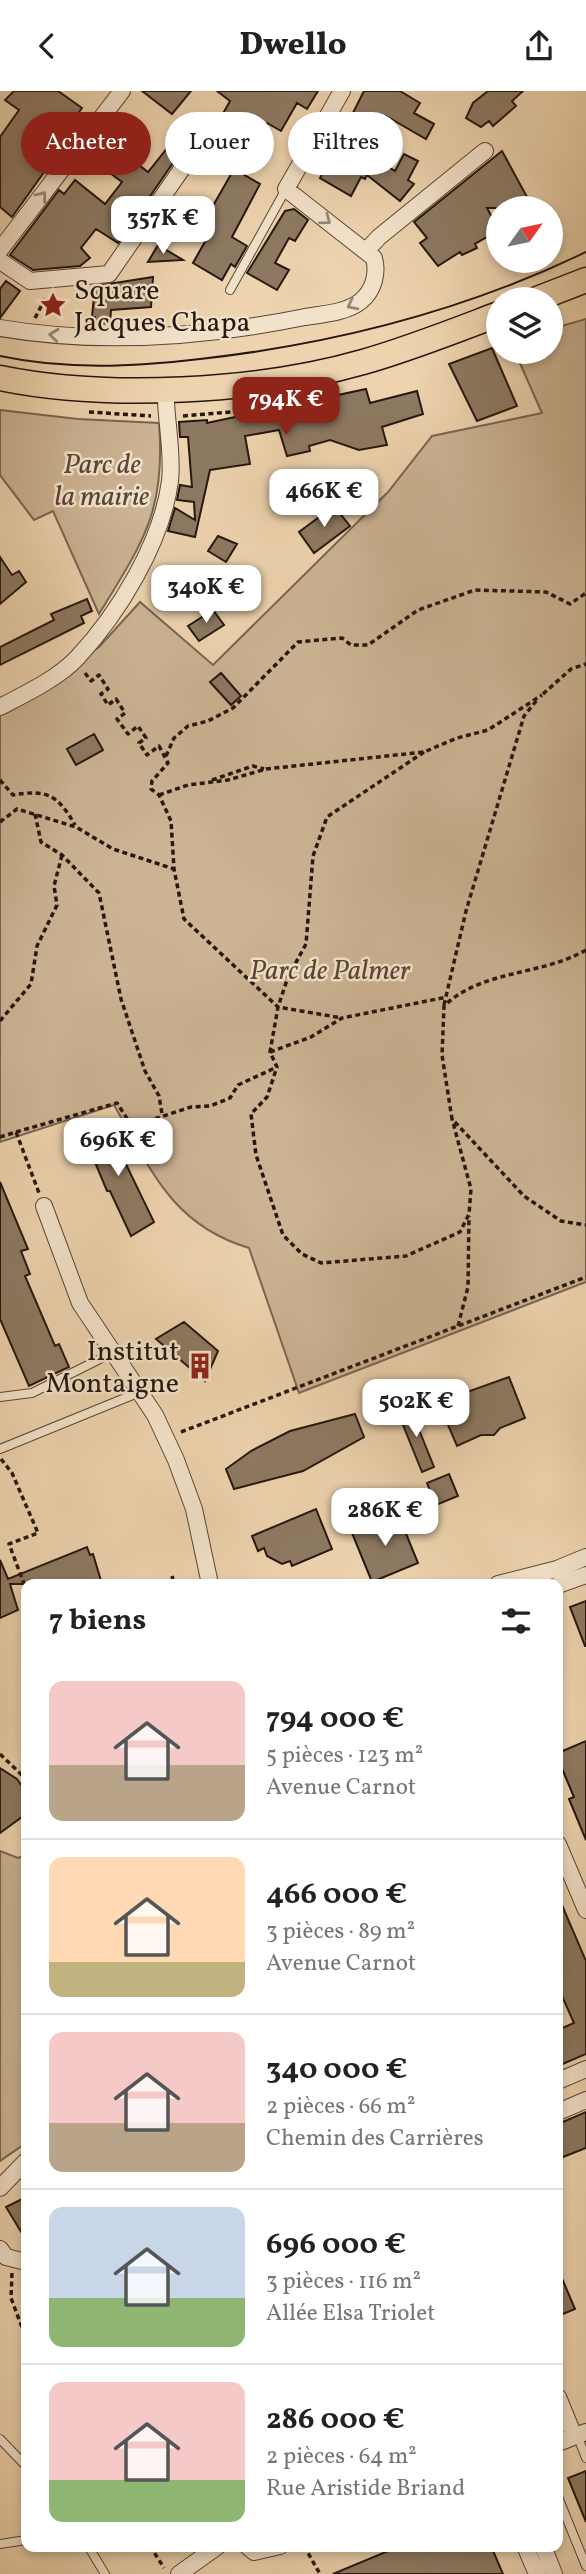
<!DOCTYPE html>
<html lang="fr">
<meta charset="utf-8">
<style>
body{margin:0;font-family:Vollkorn,serif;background:#f2f2f2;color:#222;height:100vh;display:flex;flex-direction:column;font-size:26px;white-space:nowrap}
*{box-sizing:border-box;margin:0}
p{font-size:23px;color:#767676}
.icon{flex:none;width:38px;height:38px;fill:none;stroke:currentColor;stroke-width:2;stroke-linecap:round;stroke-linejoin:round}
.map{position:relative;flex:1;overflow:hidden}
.sheet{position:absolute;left:21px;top:1488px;width:542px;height:973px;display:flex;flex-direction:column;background:#fff;border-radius:14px;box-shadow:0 4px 10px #0003}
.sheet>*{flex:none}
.guide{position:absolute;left:21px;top:21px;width:544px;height:63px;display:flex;gap:14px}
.needle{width:46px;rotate:57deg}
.fabs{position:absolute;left:486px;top:105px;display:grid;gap:14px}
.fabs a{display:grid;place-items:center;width:77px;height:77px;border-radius:50%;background:#fff;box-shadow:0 4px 10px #0003;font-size:35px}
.price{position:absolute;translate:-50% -60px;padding:0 16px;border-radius:14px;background:#fff;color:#222;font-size:23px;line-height:46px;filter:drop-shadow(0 2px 4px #0008)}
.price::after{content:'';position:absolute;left:50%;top:42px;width:21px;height:16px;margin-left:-10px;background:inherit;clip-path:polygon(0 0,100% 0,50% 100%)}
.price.active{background:#8f2418;color:#fff}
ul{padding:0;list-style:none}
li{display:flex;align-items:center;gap:21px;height:175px;padding:0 28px}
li+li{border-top:2px solid #e0e0e0}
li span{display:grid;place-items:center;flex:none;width:196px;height:140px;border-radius:14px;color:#555}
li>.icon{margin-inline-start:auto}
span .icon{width:84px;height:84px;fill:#fffc;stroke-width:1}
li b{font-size:30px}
h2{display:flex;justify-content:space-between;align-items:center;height:84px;padding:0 28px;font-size:30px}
.tag{padding:0 24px;border-radius:32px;background:#fff;box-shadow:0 4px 10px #0003;font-size:24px;line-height:63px}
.tag.active{background:#8f2418;color:#fff}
header{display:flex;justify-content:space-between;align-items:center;height:91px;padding:0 28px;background:#fff;font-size:32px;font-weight:800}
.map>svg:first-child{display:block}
.green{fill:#cbb393;stroke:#786552;stroke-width:2}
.building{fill:#8d7962;stroke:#261710;stroke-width:2}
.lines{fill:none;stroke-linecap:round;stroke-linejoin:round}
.lane-casing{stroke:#584638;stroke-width:10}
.street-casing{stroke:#584638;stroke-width:18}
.primary-casing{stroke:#261710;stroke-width:27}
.path{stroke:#261710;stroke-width:3.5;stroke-dasharray:5 3.5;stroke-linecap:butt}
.lane{stroke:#f3e2ca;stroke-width:8}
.street{stroke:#f3e2ca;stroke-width:16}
.primary{stroke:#edd3ae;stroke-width:24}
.tram{stroke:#261710;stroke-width:2}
.oneway{stroke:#978776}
.labels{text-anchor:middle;stroke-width:5;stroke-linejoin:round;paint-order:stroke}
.poi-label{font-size:28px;fill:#261710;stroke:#f3e2ca;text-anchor:start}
.park-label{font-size:28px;font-style:italic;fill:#584637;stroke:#f3e2ca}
</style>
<header><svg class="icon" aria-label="back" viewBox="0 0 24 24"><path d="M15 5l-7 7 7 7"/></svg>Dwello<svg class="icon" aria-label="share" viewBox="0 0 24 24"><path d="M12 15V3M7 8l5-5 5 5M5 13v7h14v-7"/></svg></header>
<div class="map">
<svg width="586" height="2483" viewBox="0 0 586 2483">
<rect width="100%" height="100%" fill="#edd3ae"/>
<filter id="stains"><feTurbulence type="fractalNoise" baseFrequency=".00286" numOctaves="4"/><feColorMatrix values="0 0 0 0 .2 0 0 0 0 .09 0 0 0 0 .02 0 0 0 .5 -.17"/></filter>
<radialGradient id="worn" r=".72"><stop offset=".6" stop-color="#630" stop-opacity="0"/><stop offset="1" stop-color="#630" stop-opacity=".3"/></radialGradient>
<path class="green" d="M586,228V1191L299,1302L249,1157C172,1134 151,1079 114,1014L0,1051V623L99,556L140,511L213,574L388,401L432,345L542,322L515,261H551V238Z
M0,319L78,328L159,332C166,420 143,451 99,523L53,420L34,429L0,384Z
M0,1760L18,1767L26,1764V2052L0,2070Z"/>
<path class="building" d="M14,0H58L82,17L72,31L80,37L70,51L67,49L12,126L0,116V46L19,19L5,9Z
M142,0H191L172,23Z
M217,0H318L307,18L297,12L281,40L267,32L255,54L235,42L224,61L207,51L230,10Z
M364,0H400L420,12L414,22L434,33L426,48L386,25L364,63L395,80L404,63L418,70L408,89L414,93L400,110L367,84L365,88L361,86L351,105L320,87Z
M488,0H523L512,10L516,15L493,35L489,30L481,36L466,27L473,12Z
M123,31L141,45L126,64L148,81L184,36L198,44L188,50L118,152L96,138L81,157L90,167L80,175L33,179L10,164L59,99L64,103L75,89L105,113L122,91L86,64L111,33L118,38Z
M502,60L533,117H487L499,139L475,153L477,157L462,164L460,161L438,175L420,152L427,147L414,131Z
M234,78L260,93L232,146L247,155L235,176L231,173L222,189L193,172L207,147L193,138L205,117L210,120Z
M294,118L308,129L295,150L289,147L275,172L289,179L277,199L247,182L285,120Z
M158,154L183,169L148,171Z
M153,186L151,216L111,219L110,233L95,232V226H92L95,195Z
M6,190L20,200L0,227V198Z
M492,257L517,315L477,330L449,273Z
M366,298L370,312L417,300L423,323L382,336L387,354L359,359L330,349L309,355L310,360L287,365L279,339L245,345L250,373L210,379L195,446L168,440L175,417L195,429L194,411L177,409L180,394L192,396L188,346H180L179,331L207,329V332Z
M334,415L350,435L314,462L299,441Z
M218,445L237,453L226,471L208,460Z
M0,466L12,484L19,480L26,491L0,513Z
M87,508L92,520L81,525L84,532L0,574V556L54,529L51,523Z
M213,519L224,534L199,550L188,535Z
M221,582L241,605L231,614L210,591Z
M94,643L103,659L76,674L67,658Z
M106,1032L154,1131L131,1145L110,1100H107L82,1040Z
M0,1091L28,1158L21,1160L30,1183L25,1185L55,1255L59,1253L69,1276L29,1295L0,1228Z
M184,1231L218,1260L205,1290L156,1248Z
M509,1286L525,1327L500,1337L494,1344H481L457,1355L440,1315L465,1305L464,1302Z
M409,1314L434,1376L422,1381L397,1319Z
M355,1323L364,1346L303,1380L234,1398L226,1378L251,1360L290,1340Z
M449,1383L458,1405L436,1414L427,1392Z
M316,1418L332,1458L292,1475L290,1470L282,1473L267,1465L264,1457L258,1460L252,1445Z
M398,1423L418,1472L372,1491L352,1442Z
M87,1456L90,1464L93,1463L102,1493H10L18,1519L0,1527V1469L8,1488Z
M586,1510V1555H585L570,1516Z
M586,1650V1749L569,1708L574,1706L563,1680L558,1683V1662Z
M0,1677L17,1688L26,1701V1723L0,1742Z
M558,1805L586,1870V1963L558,1975V1939L574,1932L558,1896Z
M586,2021V2057L558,2068V2033Z
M26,2106V2149L6,2116Z
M558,2178L575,2218L558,2225Z
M586,2380V2431L568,2387Z
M400,2455H491L503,2483H333Z"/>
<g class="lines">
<g class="lane-casing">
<path id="lane" d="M230,199L286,98
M0,1306L32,1302L114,1261
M0,1358L140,1301
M577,2344L586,2367
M0,2348L26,2375
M558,2406L586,2475
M0,2453L26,2449
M88,2455L105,2483"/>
</g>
<g class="street-casing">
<path id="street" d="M0,159L122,0
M367,159L379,146L485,60
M0,170L30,190L109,183L197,56
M0,237C100,254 206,246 305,226C323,223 346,222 361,210C374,199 378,182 374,167L286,98L342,0
M0,616C25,603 57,588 77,567C119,522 162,451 170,390C173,365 167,335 166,310
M44,1115L80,1212L155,1324L176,1369L194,1418L210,1493
M498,1493L557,1478L586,1466
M558,1494L586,1484
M558,1753L586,1819
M558,1990L586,1978
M558,2021L586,2009
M0,2097L26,2070
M0,2158L6,2166L26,2171
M558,2306L574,2345
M558,2352L586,2341
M247,2455L254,2461L280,2455
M525,2455L537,2483
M543,2455L554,2483
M179,2483L218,2455"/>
</g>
<g class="primary-casing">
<path id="primary" d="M537,208L586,189
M0,287C107,309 258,301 363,271C409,258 454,240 499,223"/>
</g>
<path class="path" d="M35,227L46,206
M89,321L151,325
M183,325L242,320L303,307
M85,582L91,590L99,584L108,598L101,603L108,614L116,608L125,622L117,628L128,643L138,635L146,647L139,652L147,664L159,655L168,672L152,690L151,698L159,704L171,730L174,778L184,828L278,916L342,927
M543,603L571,578L586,573
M424,661L327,726L313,765L306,853L288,886L278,916L270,961L277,976L267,1006L251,1023L256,1064L283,1144L302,1163L321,1172L406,1165L460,1141L469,1123L471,1098L452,1028
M166,665L174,647L188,635L208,630L233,617L298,551L342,547L351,554H368L418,519L475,499L546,501L570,513L586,502
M0,689L13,704C47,698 58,704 75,734
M212,689L253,675L264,678
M159,704L188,694L228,689L266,678L424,661L457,647L488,639L542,604
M35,723L41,751L62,764L99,802L121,908L145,980L159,1005L162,1023
M0,731L17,718L76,736L113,758L174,778
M586,859C541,885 483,878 444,915L442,964L452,1028L524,1105L561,1130L586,1134
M444,914L466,820L524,625L537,609
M0,930L31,893L37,855L57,814L54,795L62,764
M270,961L311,946L342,927L447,906
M16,1041L117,1012L128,1029L145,1031L191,1016L210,1015L230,1007L238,994L277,976
M0,1046L16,1041L39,1102
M458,1235L468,1196L469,1125
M181,1341L586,1186
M1,1368L12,1382L38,1442L9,1453L26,1498
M172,1485L174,1493
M0,1663L26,1688
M12,2182L11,2207L26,2247
M150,2455L164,2477
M304,2455L320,2483"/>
<use href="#lane" class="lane"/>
<use href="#street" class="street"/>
<use href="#primary" class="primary"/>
<path class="tram" d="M0,265C66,279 133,276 200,268C334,253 464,220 586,161"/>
</g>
<defs><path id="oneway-chevron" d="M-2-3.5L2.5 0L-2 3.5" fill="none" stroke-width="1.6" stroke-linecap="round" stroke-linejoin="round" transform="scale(1.75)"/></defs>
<g class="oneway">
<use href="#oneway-chevron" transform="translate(42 105) rotate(-52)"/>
<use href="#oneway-chevron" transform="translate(326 129) rotate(37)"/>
<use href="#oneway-chevron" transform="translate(352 214) rotate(153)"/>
<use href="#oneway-chevron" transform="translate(54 244) rotate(-174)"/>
</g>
<defs>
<g id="sight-bare" transform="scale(2.1)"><path d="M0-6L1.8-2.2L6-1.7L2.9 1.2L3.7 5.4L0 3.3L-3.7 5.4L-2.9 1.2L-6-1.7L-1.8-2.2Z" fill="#8f2418" stroke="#f3e2ca" stroke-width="2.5" paint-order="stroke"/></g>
<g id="building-bare" transform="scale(2.1)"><path d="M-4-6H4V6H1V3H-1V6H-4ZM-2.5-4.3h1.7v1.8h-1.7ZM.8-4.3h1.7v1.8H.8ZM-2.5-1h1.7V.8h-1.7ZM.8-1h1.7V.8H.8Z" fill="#8f2418" stroke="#f3e2ca" stroke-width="2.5" paint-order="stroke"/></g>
</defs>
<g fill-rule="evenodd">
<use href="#sight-bare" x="53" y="214"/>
<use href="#building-bare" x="200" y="1275"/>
</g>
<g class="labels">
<g class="poi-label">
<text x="74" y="208">Square<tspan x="74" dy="32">Jacques Chapa</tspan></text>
<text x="179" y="1269" text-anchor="end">Institut<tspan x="179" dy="32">Montaigne</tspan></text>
</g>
<g class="park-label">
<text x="102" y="382">Parc de<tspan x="102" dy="32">la mairie</tspan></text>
<text x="330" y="888">Parc de Palmer</text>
</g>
</g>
<rect width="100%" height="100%" filter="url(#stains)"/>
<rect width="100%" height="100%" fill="url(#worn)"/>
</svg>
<div class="fabs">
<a><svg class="needle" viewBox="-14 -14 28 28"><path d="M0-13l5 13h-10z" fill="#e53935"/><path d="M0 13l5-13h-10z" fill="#767676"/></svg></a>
<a><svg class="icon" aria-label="layers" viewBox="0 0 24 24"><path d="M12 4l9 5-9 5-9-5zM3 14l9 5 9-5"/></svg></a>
</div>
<b class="price" style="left:163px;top:165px">357K €</b>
<b class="price active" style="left:286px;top:346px">794K €</b>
<b class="price" style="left:324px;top:438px">466K €</b>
<b class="price" style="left:206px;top:534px">340K €</b>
<b class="price" style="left:118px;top:1087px">696K €</b>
<b class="price" style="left:416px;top:1348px">502K €</b>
<b class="price" style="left:385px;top:1457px">286K €</b>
<div class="guide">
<a class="tag active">Acheter</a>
<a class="tag">Louer</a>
<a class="tag">Filtres</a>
</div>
<section class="sheet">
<h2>7 biens<svg class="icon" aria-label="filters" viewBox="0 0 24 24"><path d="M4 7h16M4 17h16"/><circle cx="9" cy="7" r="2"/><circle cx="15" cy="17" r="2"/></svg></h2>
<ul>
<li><span style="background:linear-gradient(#f6c9c9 60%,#b9a48a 0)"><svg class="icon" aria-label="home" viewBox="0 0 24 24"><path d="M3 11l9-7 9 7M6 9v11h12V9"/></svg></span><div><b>794 000 €</b><p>5 pièces · 123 m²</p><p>Avenue Carnot</p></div></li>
<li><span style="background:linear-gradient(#ffd9b3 75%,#c2b280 0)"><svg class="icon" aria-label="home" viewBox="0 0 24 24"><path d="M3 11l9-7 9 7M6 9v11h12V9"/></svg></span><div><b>466 000 €</b><p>3 pièces · 89 m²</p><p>Avenue Carnot</p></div></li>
<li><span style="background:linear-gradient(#f6c9c9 65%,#b9a48a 0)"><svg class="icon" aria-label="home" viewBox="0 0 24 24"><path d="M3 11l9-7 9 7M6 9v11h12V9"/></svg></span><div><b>340 000 €</b><p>2 pièces · 66 m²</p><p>Chemin des Carrières</p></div></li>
<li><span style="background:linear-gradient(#c9d6e8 65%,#8fb573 0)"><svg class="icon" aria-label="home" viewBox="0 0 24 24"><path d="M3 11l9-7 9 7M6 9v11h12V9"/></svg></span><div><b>696 000 €</b><p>3 pièces · 116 m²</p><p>Allée Elsa Triolet</p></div></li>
<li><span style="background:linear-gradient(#f6c9c9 70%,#8fb573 0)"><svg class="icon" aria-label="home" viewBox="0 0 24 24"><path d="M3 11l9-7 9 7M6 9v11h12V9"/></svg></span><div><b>286 000 €</b><p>2 pièces · 64 m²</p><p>Rue Aristide Briand</p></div></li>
</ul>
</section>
</div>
